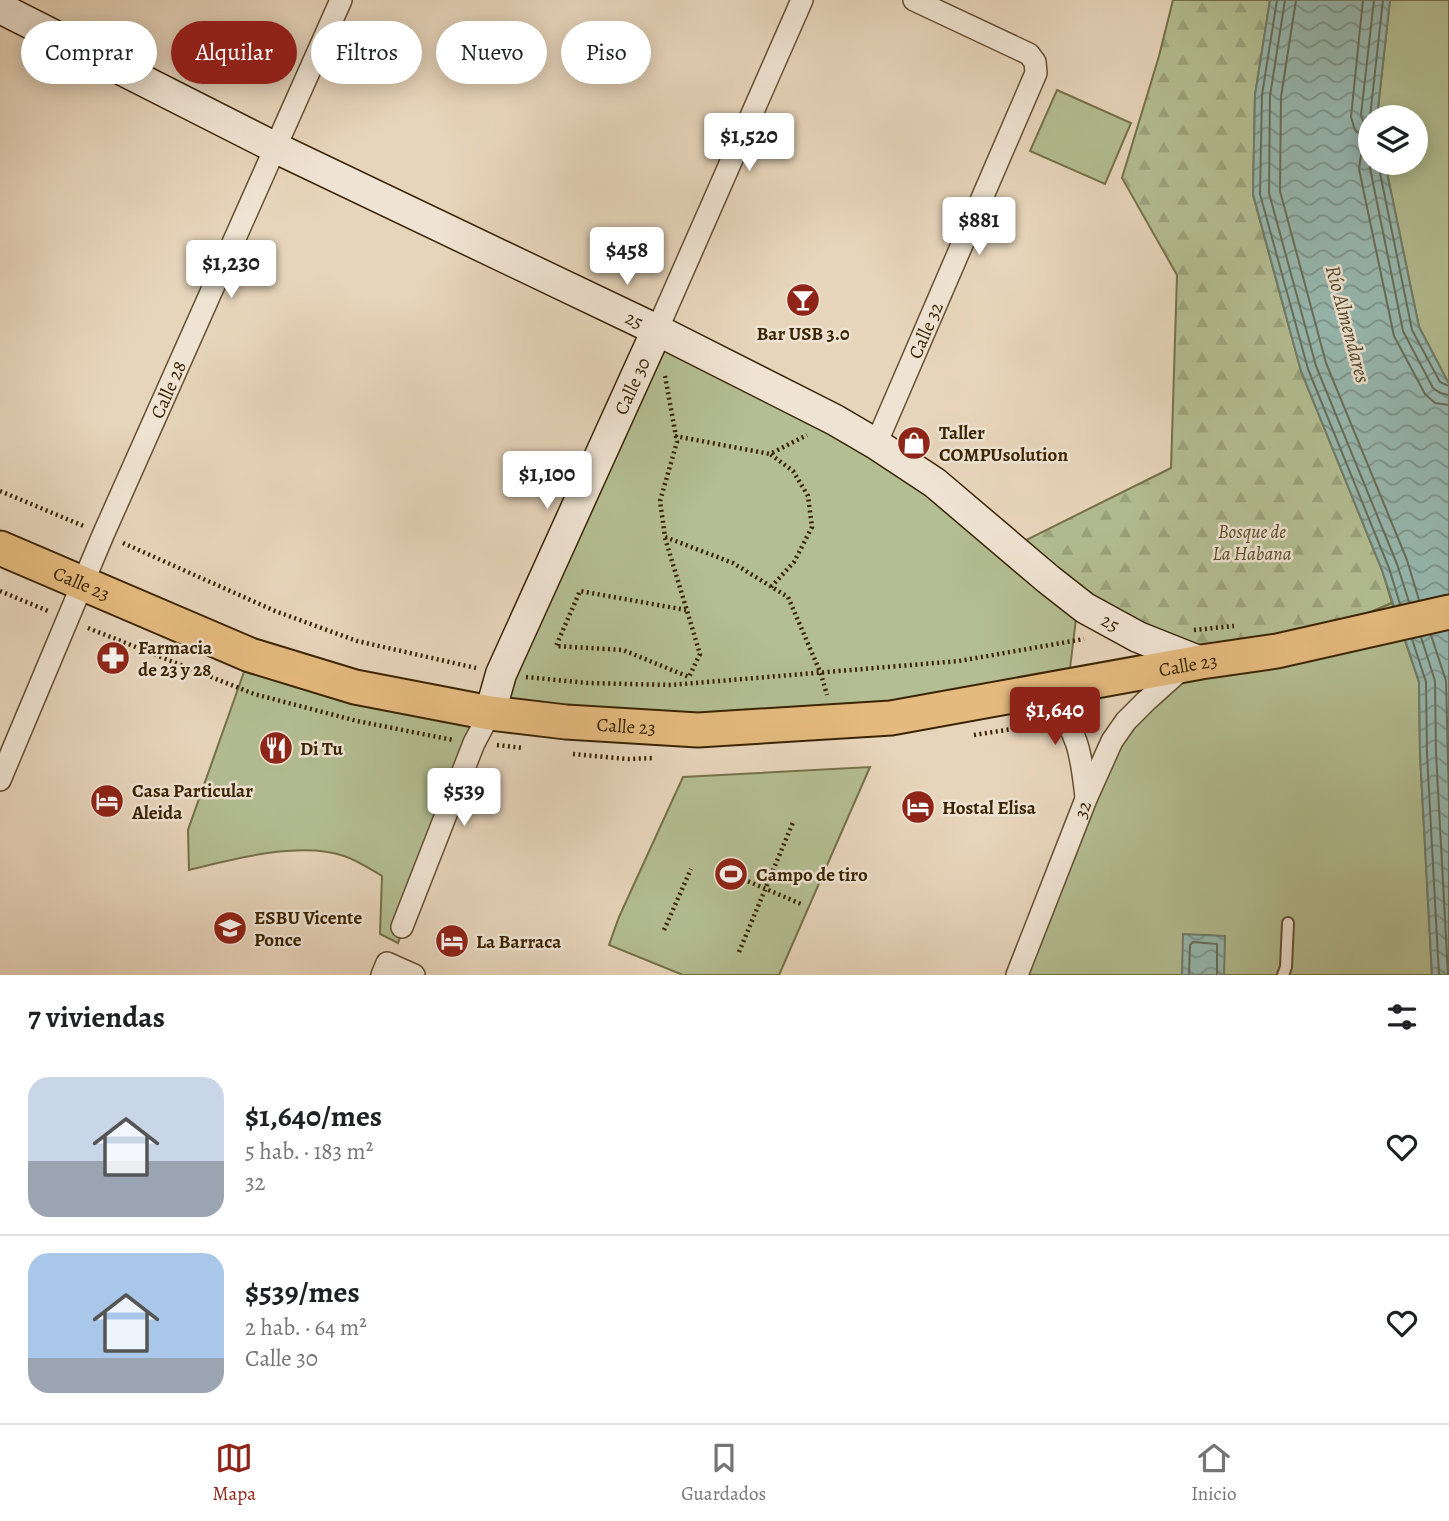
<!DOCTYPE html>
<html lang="es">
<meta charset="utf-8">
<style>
body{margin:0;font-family:Alegreya,serif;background:#f2f2f2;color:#202124;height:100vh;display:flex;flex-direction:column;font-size:26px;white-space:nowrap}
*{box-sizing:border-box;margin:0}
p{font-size:23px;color:#757577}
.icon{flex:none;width:38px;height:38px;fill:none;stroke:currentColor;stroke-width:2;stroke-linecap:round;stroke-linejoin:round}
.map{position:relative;height:975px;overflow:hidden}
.details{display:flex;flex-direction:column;background:#fff;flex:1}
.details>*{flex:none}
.hud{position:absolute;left:21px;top:21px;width:700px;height:63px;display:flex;gap:14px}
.tools{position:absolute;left:1358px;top:105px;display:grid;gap:14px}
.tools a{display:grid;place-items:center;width:70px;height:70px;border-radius:50%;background:#fff;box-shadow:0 4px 18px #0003;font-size:35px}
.price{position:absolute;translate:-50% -60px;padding:0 16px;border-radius:7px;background:#fff;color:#222;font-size:23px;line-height:46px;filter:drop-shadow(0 2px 4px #0008)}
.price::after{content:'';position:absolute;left:50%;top:42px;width:21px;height:16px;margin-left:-10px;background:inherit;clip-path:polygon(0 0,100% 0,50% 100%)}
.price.selected{background:#8f2418;color:#fff}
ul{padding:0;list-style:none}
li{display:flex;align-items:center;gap:21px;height:175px;padding:0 28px}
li+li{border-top:2px solid #e0e0e0}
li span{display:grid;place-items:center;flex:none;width:196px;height:140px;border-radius:21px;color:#555}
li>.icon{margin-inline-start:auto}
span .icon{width:84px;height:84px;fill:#fffc;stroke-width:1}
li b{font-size:30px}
h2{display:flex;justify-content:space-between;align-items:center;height:84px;padding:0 28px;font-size:30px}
.pill{padding:0 24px;border-radius:32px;background:#fff;box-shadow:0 4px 18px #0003;font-size:24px;line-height:63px}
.pill.selected{background:#8f2418;color:#fff}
.tabs{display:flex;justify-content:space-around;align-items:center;height:98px;border-top:2px solid #e0e0e0;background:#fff;font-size:19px;color:#757577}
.tabs a{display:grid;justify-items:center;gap:4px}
.tabs .selected{color:#8f2418}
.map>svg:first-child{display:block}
.forest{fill:url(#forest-firs);stroke:#76714a;stroke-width:2}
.park{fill:#b3be92;stroke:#76714a;stroke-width:2}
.water{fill:url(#water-waves);stroke:#727d6b;stroke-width:2}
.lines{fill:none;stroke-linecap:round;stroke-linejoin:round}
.shore{stroke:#686e5a;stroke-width:2}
.lane-casing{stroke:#655031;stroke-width:14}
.street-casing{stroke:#655031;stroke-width:24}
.secondary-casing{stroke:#3a2403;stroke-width:33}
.primary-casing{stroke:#3a2403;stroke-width:37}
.path{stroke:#3a2403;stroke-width:4.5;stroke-dasharray:2 3.5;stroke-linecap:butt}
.lane{stroke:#efe4d3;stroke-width:10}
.street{stroke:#efe4d3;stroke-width:21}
.secondary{stroke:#efe4d3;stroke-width:30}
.primary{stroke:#e4ba7e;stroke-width:33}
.labels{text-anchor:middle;stroke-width:5;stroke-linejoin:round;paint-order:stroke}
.street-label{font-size:19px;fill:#3a2403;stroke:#efe4d3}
.poi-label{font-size:19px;font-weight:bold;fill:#3a2403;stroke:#efe4d3;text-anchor:start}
.park-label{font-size:19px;font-style:italic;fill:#584a27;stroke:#efe4d3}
.water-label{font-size:21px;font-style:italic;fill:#51492e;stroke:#efe4d3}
</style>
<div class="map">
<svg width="1449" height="975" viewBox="0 0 1449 975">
<defs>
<pattern id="forest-firs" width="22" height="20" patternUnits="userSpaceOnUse" patternTransform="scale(1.75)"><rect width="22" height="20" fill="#b3be92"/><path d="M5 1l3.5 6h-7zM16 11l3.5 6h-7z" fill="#9ba37c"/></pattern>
<pattern id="water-waves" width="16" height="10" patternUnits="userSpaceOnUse" patternTransform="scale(1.75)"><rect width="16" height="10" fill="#97b9b1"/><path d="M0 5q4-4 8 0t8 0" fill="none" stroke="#7c968e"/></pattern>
</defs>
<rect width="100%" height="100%" fill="#e7d5bb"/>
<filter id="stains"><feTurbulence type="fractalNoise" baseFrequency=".00286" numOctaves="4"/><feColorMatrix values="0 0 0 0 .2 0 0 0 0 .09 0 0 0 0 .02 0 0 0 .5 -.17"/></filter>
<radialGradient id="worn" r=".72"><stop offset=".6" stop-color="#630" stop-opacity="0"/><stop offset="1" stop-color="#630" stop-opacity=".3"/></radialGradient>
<path class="forest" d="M1173,0H1270L1255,95L1253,195L1301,371L1382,570L1392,603L1277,651L1201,662L1012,547L1171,468L1177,275L1122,178L1159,56Z"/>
<path class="park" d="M1390,0H1449V384L1419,327L1385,163H1416V117H1377Z
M1057,90L1131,123L1105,184L1030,151Z
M657,330L835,420L1078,602L1068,685L891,718L490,713L430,855L398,943L380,934L382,876C370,869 357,860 344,856C301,841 232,859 189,870L188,830L250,655L490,712Z
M1392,603L1419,682L1420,754L1432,975H1022L1102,761L1186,666L1277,651Z
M870,767L779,975H683L609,945L619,917L683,777Z"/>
<path class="water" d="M1270,0H1390L1377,117H1370V163H1385L1419,327L1449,384V975H1432L1420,754L1419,682L1382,570L1301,371L1253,194L1255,95Z
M1183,934L1225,936L1224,975H1182Z"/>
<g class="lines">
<path class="shore" d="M1277,0L1262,95L1260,194L1308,369L1389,568L1400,604
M1285,0L1270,96L1269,193L1316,366L1397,564L1409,602
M1296,0L1281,97L1280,191L1326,363L1407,560L1419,600
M1363,0L1351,117L1355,130L1367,142L1361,155L1359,169L1394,336L1425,394L1435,403L1449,405
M1370,117L1383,0
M1370,131L1364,124L1361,115L1374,0
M1370,159V168L1403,331L1433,388L1440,393L1449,395
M1378,163L1412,330L1440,382L1449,386
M1431,635L1446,681L1449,800
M1421,637L1435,681L1436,753L1448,975
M1412,639L1426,682L1427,754L1439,975
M1189,975L1190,945L1193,942L1217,944V975"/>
<g class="lane-casing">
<path id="lane" d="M1283,975L1286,967L1288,923"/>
</g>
<g class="street-casing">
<g id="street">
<path d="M657,330L802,0"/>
<path id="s1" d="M876,444L1036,73L1035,62L1029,54L914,0"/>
<path d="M1025,694C1033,698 1042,701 1050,706C1080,726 1082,765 1086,797"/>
<path id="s2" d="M0,780L103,535L341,0"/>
<path d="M402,927L474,743L490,713"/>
<path d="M382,975L387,963L414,975"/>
<path id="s3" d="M1017,975L1086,799L1112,741L1126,721L1146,701L1183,668"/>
</g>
</g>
<g class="secondary-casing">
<g id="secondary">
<path id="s4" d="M0,8L276,148L657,330L835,420L876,444L935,483L1048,579L1085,608L1138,637L1201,662"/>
<path id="s5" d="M490,713L501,674L657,330"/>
</g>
</g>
<g class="primary-casing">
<g id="primary">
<path id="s6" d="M0,548L250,655L355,687L490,713L566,722L698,730L891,718L1201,662L1277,651L1449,612"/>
</g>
</g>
<path class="path" d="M665,376L677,442L660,501L665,537L733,563L788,597L821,674L827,695
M675,436L770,454
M0,491L86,527
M665,538L700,654L689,677L623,650L556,646L580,591L686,610
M123,543L275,611L357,641L476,668
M771,587L794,562L812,527L808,496L793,471L770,454L807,435
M0,591L48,611
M88,628L254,694L357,721L453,740
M1194,630L1234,626
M526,677L587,683L671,685L959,661L1084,639
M974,735L1038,725
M497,745L523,748
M573,754L628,759L655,758
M738,877L801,904
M664,930L691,869
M739,952L794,820"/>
<use href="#lane" class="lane"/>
<use href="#street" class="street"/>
<use href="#secondary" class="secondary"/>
<use href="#primary" class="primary"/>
</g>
<defs>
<g id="bar-disc" transform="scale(1.75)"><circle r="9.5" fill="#8f2418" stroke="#efe4d3"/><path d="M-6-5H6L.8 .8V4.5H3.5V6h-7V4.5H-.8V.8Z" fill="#fff"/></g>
<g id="shop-disc" transform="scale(1.75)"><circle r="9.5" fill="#8f2418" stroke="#efe4d3"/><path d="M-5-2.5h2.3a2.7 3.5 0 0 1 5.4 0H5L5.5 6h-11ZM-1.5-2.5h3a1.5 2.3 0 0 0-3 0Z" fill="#fff"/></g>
<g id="pharmacy-disc" transform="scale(1.75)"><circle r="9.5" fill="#8f2418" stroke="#efe4d3"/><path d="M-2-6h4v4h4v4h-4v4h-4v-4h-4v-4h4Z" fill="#fff"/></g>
<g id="restaurant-disc" transform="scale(1.75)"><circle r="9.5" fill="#8f2418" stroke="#efe4d3"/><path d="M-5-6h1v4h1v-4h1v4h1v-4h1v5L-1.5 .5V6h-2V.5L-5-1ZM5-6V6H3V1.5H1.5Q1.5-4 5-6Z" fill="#fff"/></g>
<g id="hotel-disc" transform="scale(1.75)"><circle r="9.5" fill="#8f2418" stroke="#efe4d3"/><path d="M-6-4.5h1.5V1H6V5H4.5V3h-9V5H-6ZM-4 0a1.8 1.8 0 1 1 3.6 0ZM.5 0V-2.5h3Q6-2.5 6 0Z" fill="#fff"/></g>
<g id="stadium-disc" transform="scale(1.75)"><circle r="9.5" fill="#8f2418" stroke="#efe4d3"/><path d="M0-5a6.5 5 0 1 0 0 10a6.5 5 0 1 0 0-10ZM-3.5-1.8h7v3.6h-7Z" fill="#fff"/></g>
<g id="school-disc" transform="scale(1.75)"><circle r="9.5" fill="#8f2418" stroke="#efe4d3"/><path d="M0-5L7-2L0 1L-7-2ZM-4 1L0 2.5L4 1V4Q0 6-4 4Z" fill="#fff"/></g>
</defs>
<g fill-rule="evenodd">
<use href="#bar-disc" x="803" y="300"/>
<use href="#shop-disc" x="914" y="443"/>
<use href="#pharmacy-disc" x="113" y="658"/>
<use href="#restaurant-disc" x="276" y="748"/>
<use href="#hotel-disc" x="107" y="801"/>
<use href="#hotel-disc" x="918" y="807"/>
<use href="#stadium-disc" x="731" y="874"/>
<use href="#school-disc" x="230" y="928"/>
<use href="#hotel-disc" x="452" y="941"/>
</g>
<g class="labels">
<g class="street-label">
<text dy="7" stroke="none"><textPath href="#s4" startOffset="707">25</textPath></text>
<text dy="7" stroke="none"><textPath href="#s1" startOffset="124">Calle 32</textPath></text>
<text dy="7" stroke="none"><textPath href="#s5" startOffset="357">Calle 30</textPath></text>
<text dy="7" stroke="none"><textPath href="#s2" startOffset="425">Calle 28</textPath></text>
<text dy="7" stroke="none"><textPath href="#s6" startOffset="89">Calle 23</textPath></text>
<text dy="7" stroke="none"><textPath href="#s4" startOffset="1274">25</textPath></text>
<text dy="7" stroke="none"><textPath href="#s6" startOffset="1223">Calle 23</textPath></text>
<text dy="7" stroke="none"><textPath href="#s6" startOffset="656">Calle 23</textPath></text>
<text dy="7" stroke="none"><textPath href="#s3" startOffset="178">32</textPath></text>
</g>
<g class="poi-label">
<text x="803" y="340" text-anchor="middle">Bar USB 3.0</text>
<text x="939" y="439">Taller<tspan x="939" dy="22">COMPUsolution</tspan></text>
<text x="138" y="654">Farmacia<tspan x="138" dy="22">de 23 y 28</tspan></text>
<text x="300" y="755">Di Tu</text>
<text x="132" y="797">Casa Particular<tspan x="132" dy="22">Aleida</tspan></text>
<text x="942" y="814">Hostal Elisa</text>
<text x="756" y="881">Campo de tiro</text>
<text x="254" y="924">ESBU Vicente<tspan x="254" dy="22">Ponce</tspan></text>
<text x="476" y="948">La Barraca</text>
</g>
<g class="park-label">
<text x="1252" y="538">Bosque de<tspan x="1252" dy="22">La Habana</tspan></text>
</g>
<g class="water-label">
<text transform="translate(1348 324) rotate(75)" y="7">Río Almendares</text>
</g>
</g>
<rect width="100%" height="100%" filter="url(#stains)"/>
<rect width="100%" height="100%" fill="url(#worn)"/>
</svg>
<div class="tools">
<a><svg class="icon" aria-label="layers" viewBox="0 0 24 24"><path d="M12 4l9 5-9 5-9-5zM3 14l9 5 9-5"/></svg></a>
</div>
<b class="price" style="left:749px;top:173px">$1,520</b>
<b class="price" style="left:979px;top:257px">$881</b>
<b class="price" style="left:627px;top:287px">$458</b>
<b class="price" style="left:231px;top:300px">$1,230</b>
<b class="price" style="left:547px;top:511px">$1,100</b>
<b class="price selected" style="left:1055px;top:747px">$1,640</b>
<b class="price" style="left:464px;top:828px">$539</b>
<div class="hud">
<a class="pill">Comprar</a>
<a class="pill selected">Alquilar</a>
<a class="pill">Filtros</a>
<a class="pill">Nuevo</a>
<a class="pill">Piso</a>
</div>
</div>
<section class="details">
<h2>7 viviendas<svg class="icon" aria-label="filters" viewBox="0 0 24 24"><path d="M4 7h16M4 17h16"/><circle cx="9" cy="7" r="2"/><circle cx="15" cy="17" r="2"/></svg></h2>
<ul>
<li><span style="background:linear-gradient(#c9d6e8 60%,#9aa5b1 0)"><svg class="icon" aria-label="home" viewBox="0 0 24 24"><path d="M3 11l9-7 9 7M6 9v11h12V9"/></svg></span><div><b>$1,640/mes</b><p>5 hab. · 183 m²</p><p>32</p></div><svg class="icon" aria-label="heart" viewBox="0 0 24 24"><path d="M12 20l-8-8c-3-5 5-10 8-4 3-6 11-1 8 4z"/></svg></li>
<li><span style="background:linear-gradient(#a9c7e8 75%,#9aa5b1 0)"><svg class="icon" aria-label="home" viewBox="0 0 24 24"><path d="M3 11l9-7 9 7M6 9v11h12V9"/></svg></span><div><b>$539/mes</b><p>2 hab. · 64 m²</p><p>Calle 30</p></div><svg class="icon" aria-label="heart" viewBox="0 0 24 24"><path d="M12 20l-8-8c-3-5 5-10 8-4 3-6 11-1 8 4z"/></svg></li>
</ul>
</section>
<nav class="tabs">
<a class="selected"><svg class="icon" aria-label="map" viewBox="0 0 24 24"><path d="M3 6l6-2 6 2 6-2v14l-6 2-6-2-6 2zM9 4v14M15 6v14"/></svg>Mapa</a>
<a><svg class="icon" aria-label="saved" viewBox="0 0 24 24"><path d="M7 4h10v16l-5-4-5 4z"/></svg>Guardados</a>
<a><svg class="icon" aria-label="home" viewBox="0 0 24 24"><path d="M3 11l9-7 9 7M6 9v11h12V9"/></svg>Inicio</a>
</nav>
